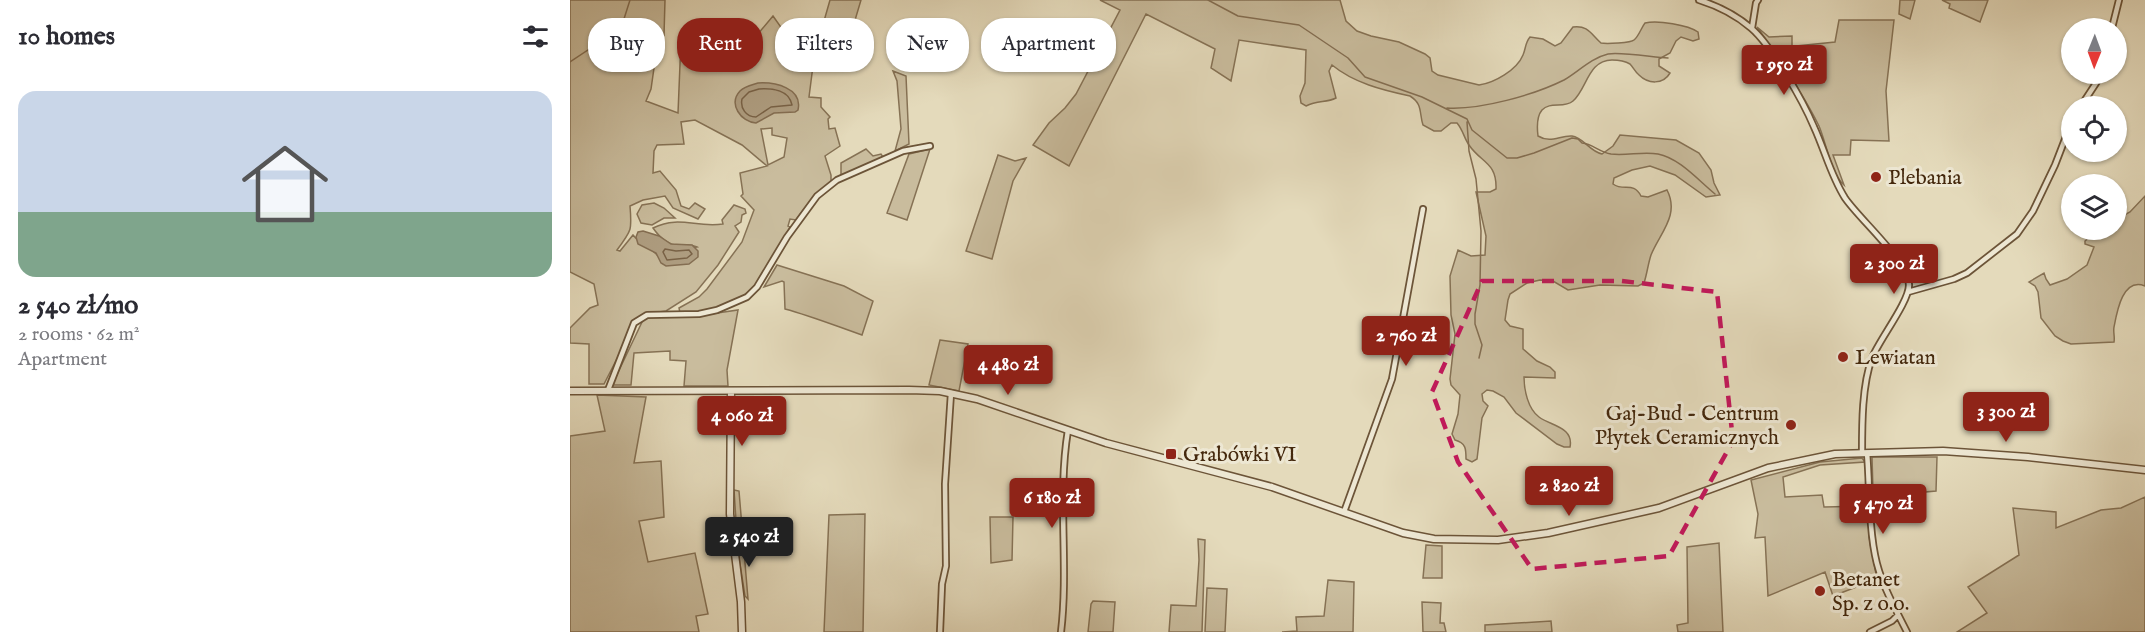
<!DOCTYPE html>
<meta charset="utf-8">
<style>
body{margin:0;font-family:"IM FELL English",serif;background:#f2f2f3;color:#2b2b33;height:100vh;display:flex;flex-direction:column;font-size:22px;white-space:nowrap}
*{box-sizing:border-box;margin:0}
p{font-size:20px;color:#7c7c81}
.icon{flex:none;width:33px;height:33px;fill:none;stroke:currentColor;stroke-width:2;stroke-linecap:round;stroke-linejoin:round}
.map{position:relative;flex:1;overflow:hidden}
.panel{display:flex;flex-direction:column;background:#fff;width:570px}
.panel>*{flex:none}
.banner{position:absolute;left:18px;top:18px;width:570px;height:54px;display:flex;gap:12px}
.needle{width:39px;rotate:181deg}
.fabs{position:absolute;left:1491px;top:18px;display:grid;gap:12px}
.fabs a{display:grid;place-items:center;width:66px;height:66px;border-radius:50%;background:#fff;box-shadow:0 2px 4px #0004;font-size:30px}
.price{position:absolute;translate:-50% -51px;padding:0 14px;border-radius:6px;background:#8f2418;color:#fff;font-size:20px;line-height:39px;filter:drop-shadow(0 2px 3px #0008)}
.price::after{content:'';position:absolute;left:50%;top:36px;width:18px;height:14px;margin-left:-9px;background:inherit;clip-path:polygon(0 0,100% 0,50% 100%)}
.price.current{background:#222;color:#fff}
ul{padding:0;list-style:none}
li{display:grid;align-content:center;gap:12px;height:318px;padding:0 18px}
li+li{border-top:2px solid #e1e1e2}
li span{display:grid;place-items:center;height:186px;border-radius:18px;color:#555}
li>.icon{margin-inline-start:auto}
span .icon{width:108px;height:108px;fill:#fffc;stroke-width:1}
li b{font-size:26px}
h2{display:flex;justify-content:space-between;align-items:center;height:72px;padding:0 18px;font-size:26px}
.chip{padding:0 21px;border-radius:24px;background:#fff;box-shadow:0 2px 4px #0004;font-size:21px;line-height:54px}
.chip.current{background:#8f2418;color:#fff}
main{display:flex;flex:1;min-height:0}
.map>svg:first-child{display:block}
.green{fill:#c9bc9d;stroke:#867255;stroke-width:1.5;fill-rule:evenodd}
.water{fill:#ae9d80;stroke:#846e52;stroke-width:1.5}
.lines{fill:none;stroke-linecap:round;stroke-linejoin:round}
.shore{stroke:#796246;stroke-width:1.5}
.stream{stroke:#846e52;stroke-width:1.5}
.minor-casing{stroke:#6c5438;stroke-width:8}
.tertiary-casing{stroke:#6c5438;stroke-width:9}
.minor{stroke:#ede7d3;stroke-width:4.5}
.tertiary{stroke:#ede7d3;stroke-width:6}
.marked{fill:none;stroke:#c2185b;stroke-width:4.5;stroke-dasharray:12 8;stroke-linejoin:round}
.poi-dot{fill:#8f2418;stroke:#ede7d3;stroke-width:2}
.labels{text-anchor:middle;stroke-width:6;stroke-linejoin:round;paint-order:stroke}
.poi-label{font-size:21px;fill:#44280d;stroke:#ede7d3;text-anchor:start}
</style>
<main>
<section class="panel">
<h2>10 homes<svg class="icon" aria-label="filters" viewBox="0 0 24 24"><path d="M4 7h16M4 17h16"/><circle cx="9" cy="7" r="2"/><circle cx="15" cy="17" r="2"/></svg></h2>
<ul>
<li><span style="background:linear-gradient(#c9d6e8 65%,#7fa58c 0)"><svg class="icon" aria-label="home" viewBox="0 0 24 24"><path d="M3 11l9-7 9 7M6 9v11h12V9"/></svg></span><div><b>2 540 zł/mo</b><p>2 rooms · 62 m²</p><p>Apartment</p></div></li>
</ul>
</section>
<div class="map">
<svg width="1575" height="632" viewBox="0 0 1575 632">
<rect width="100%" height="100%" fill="#e4dabb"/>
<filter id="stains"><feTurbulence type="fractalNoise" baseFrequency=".00333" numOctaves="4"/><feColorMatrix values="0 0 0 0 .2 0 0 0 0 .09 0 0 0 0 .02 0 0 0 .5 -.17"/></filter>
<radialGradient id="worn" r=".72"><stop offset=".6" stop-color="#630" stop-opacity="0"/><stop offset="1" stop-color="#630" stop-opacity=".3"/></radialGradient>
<path class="green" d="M0,0H95L94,35L86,54L81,89L76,101L108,113L111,40L184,45L187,35L203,16L227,50L244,58L239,97L251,98V107L260,117L258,119L259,129L265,128L270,146L255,156L261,175V182L243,197L226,220L220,219L218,226L220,227C192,282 179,311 110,313L109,308L129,297L137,289L172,242L184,210L171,196L173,194L170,173L197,166L172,145L125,120L111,122L114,144L87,145L84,151L83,173L90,171L106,190L111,206L119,209L125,203L135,209L128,219L103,208L95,196L73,200L60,206C62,230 62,230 47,250L50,251L63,235C71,245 80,246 88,256L127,247C121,244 119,245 112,245C99,247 90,238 83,228C110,215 125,228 153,224L152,220L164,205L175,209L176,213L172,215L171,222L165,226L169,232L148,265L126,292L96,311L76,314L62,322L52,349L34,384H19V344L0,343V328L20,308L28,305L24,284L0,272ZM202,128V135L217,138L214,157L198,165L191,129Z
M260,0H291L277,47L246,49Z
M530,0H770L776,21L787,31L801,36L829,42L855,54L860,58L862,71L868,75L909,85C924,83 947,70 953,55C956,48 955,43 960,37L973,39L985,46L991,43L1003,27C1018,25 1021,34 1031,43C1036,44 1061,43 1064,40C1069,36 1071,28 1075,23C1088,20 1118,25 1128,32L1129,39L1123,41L1111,37L1106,41L1100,53L1089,59V66L1100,73C1093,85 1078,84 1069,75C1065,72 1063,67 1060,64C1055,61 1048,60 1042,60C1018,60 1017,89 1003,101C994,109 980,101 972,110C967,116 967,128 968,136C981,144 990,135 1002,136C1013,137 1019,151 1032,154L1043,146L1050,135L1106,140L1129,153L1141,170L1144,183L1150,195L1136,197L1105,175L1080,166L1062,170L1044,178L1043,184C1054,192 1063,181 1071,196L1078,197L1097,190C1110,215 1090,233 1081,255C1078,264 1077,274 1074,283L1068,286L1030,285L998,290L983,281L970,280L957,283L940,294L938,300L935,320L940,326L953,329V349L967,361L980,367L985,372V378L954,377C954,390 958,409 969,417C981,426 1004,427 1000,447H994L987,444L946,413L934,397L923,391L917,390L912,394L913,401L918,406L912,418L907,459L902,462L896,459C896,449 896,443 885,440L882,434L888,414L890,395L881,385L880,379L885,334L881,315L880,276L888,250L901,256L915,255L916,236L906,192H920L926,189C927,162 911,163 899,145C894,138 893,130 887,123H881L871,131H864L853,125C849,113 853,104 840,96C812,90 784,83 762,65L759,71L766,98C756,103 748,100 736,106L731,103L730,96L735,83L736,50L669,40L661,81L641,68L645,49L576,14L499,166L463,145L479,123L495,108L506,94L550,10Z
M1330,0H1345L1340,19L1329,14Z
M1372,0H1418L1410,22L1379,8L1380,4Z
M1269,20H1324L1316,91L1319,141L1281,140L1280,155H1263L1274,185C1261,174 1256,142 1249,126C1232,92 1209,58 1187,27L1199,37L1222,36V46H1226L1265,42Z
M323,71L336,76L339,144L325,151L331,129L327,81Z
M296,149L303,156L311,154L313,157L271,177V163Z
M360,149L337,220L317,213L339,154Z
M428,155L445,161L456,158L443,181L422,259L396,251Z
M1575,196V286C1553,277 1547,311 1544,327C1543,332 1545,337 1544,342L1501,344L1493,341L1485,336L1471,318L1468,292L1465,286L1459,282L1474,273L1476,279L1480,285L1497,279L1517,265L1524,247L1515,244V241L1529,230H1546L1547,219L1560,212Z
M84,203L94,208L105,218H94L82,225L71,223L67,214L72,205Z
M207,265L274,286L303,301L292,335C266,326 241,316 215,309L214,282L212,281L194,287Z
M168,310L157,370L158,386H114L116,361L100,360V351L64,353L61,385H42L73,320L80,316L120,317Z
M370,340L398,344L389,391L359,385Z
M27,395L76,397L64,463L91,461L94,517L69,521L78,562L125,553L138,614L126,616L129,632H0V436L35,431Z
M1302,457H1367L1366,491L1333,494L1303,491Z
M1292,458L1295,462L1250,465L1213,477L1215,497L1252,495L1254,507L1298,506L1299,537L1307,579L1263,596L1255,572L1198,596L1195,537L1185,538L1188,514L1181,480L1250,462Z
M164,490L169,491L178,599L175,596L168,551Z
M1575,497V632H1387L1417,613L1398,587L1449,555L1443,508L1486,512V528L1531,510L1551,508Z
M295,514L293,632H254L259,515Z
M420,517H443L442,560L421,563Z
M628,539L635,540L632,632H599L601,605L626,606L629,560Z
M1149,543L1153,632H1108L1107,625L1118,623L1117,547Z
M856,545L872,546V578H853Z
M758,580L784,582L783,632H712L727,631L726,617L754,616Z
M637,588L657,589L655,632H635Z
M523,601L545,602L543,632H518L521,604Z
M852,602L871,603L870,623H874L876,632H853Z
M981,621L982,632H915V625Z"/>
<path class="water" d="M188,83C205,82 233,88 228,110L225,112L204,113L186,123C171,122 158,104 170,91C175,86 182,85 188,83Z
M73,231L89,236L101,244L122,245L128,251V257L119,264L96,266L91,263L86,253L68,244L66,237L68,232Z"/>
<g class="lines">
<path class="shore" d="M189,89C202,88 219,90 222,105L201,107L186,117C176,117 170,108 172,99L179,92Z
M95,249L106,251L119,250L122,254L117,258L97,260L93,252Z"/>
<path class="stream" d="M638,0L668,16L729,25L778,58L795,77L852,97L897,119L902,130L937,158H947L964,153L1002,138L1008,139L1012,143C1023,144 1029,152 1041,154C1057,156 1073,151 1088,154C1109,158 1128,180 1145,194
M0,62L42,34L53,22L60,0
M877,108C910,110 964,95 994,80C1008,72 1021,58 1038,54C1052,52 1082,57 1098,58
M897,122L899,151L906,179L911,231L910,285L905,314V324L912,345L909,358"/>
<g class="minor-casing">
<path id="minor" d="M1129,0C1148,6 1166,15 1181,28C1202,46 1233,101 1244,127C1255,151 1261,176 1275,198C1290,220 1338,261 1339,285C1339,302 1309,340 1302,358C1292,385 1292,424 1292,453
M1182,28L1186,3L1188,0
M1542,28L1549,0
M1511,106L1532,74
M1338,292L1384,279L1397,273L1447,234L1463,211L1485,165L1502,121
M38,390L64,323L77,315L129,314L147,310L177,297L187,287L217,237L247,196L267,180L333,151L360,146
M1297,453C1300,487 1298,521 1305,555C1310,582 1325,608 1337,632
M774,512L822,379L853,209
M370,632L372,584L376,566L375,484L381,393
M491,632C499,565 487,497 498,430
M1300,632L1322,621L1328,615"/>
</g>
<g class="tertiary-casing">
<path id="tertiary" d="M0,391L339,390L370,391L407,399L536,443L702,487L833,533L864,539L928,540L978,533L1089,508L1198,468L1265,454L1373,451L1458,457L1575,470
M161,391L160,514L171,602L172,632"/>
</g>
<use href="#minor" class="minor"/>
<use href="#tertiary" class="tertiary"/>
</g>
<path class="marked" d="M912,281H1052L1147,292L1163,441L1099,556L962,569L888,462L862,392Z"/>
<g class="poi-dot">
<circle cx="1306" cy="177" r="6"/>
<circle cx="1273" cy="357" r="6"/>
<circle cx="1221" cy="425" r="6"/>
<rect x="595" y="448" width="12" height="12" rx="3"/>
<circle cx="1250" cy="591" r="6"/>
</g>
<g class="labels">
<g class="poi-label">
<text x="1318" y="184">Plebania</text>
<text x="1285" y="364">Lewiatan</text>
<text x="1209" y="420" text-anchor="end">Gaj-Bud - Centrum<tspan x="1209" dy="24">Płytek Ceramicznych</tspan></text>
<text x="613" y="461">Grabówki VI</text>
<text x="1262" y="586">Betanet<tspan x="1262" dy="24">Sp. z o.o.</tspan></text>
</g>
</g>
<rect width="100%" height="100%" filter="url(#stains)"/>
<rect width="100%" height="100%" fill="url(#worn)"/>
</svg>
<div class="fabs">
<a><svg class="needle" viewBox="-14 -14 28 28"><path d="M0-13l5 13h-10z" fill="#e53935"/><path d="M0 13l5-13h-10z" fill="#7c7c81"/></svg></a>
<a><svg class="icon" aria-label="locate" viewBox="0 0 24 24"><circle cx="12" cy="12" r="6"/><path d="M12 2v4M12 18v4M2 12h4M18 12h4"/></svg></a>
<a><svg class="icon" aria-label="layers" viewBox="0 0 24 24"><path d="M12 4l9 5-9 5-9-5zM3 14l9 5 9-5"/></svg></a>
</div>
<b class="price" style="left:1214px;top:96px">1 950 zł</b>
<b class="price" style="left:1324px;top:295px">2 300 zł</b>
<b class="price" style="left:836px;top:367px">2 760 zł</b>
<b class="price" style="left:438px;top:396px">4 480 zł</b>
<b class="price" style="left:1436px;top:443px">3 300 zł</b>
<b class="price" style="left:172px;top:447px">4 060 zł</b>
<b class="price" style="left:999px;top:517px">2 820 zł</b>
<b class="price" style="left:482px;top:529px">6 180 zł</b>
<b class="price" style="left:1313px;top:535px">5 470 zł</b>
<b class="price current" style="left:179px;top:568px">2 540 zł</b>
<div class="banner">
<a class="chip">Buy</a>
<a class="chip current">Rent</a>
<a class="chip">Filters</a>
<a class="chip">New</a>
<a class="chip">Apartment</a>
</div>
</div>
</main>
